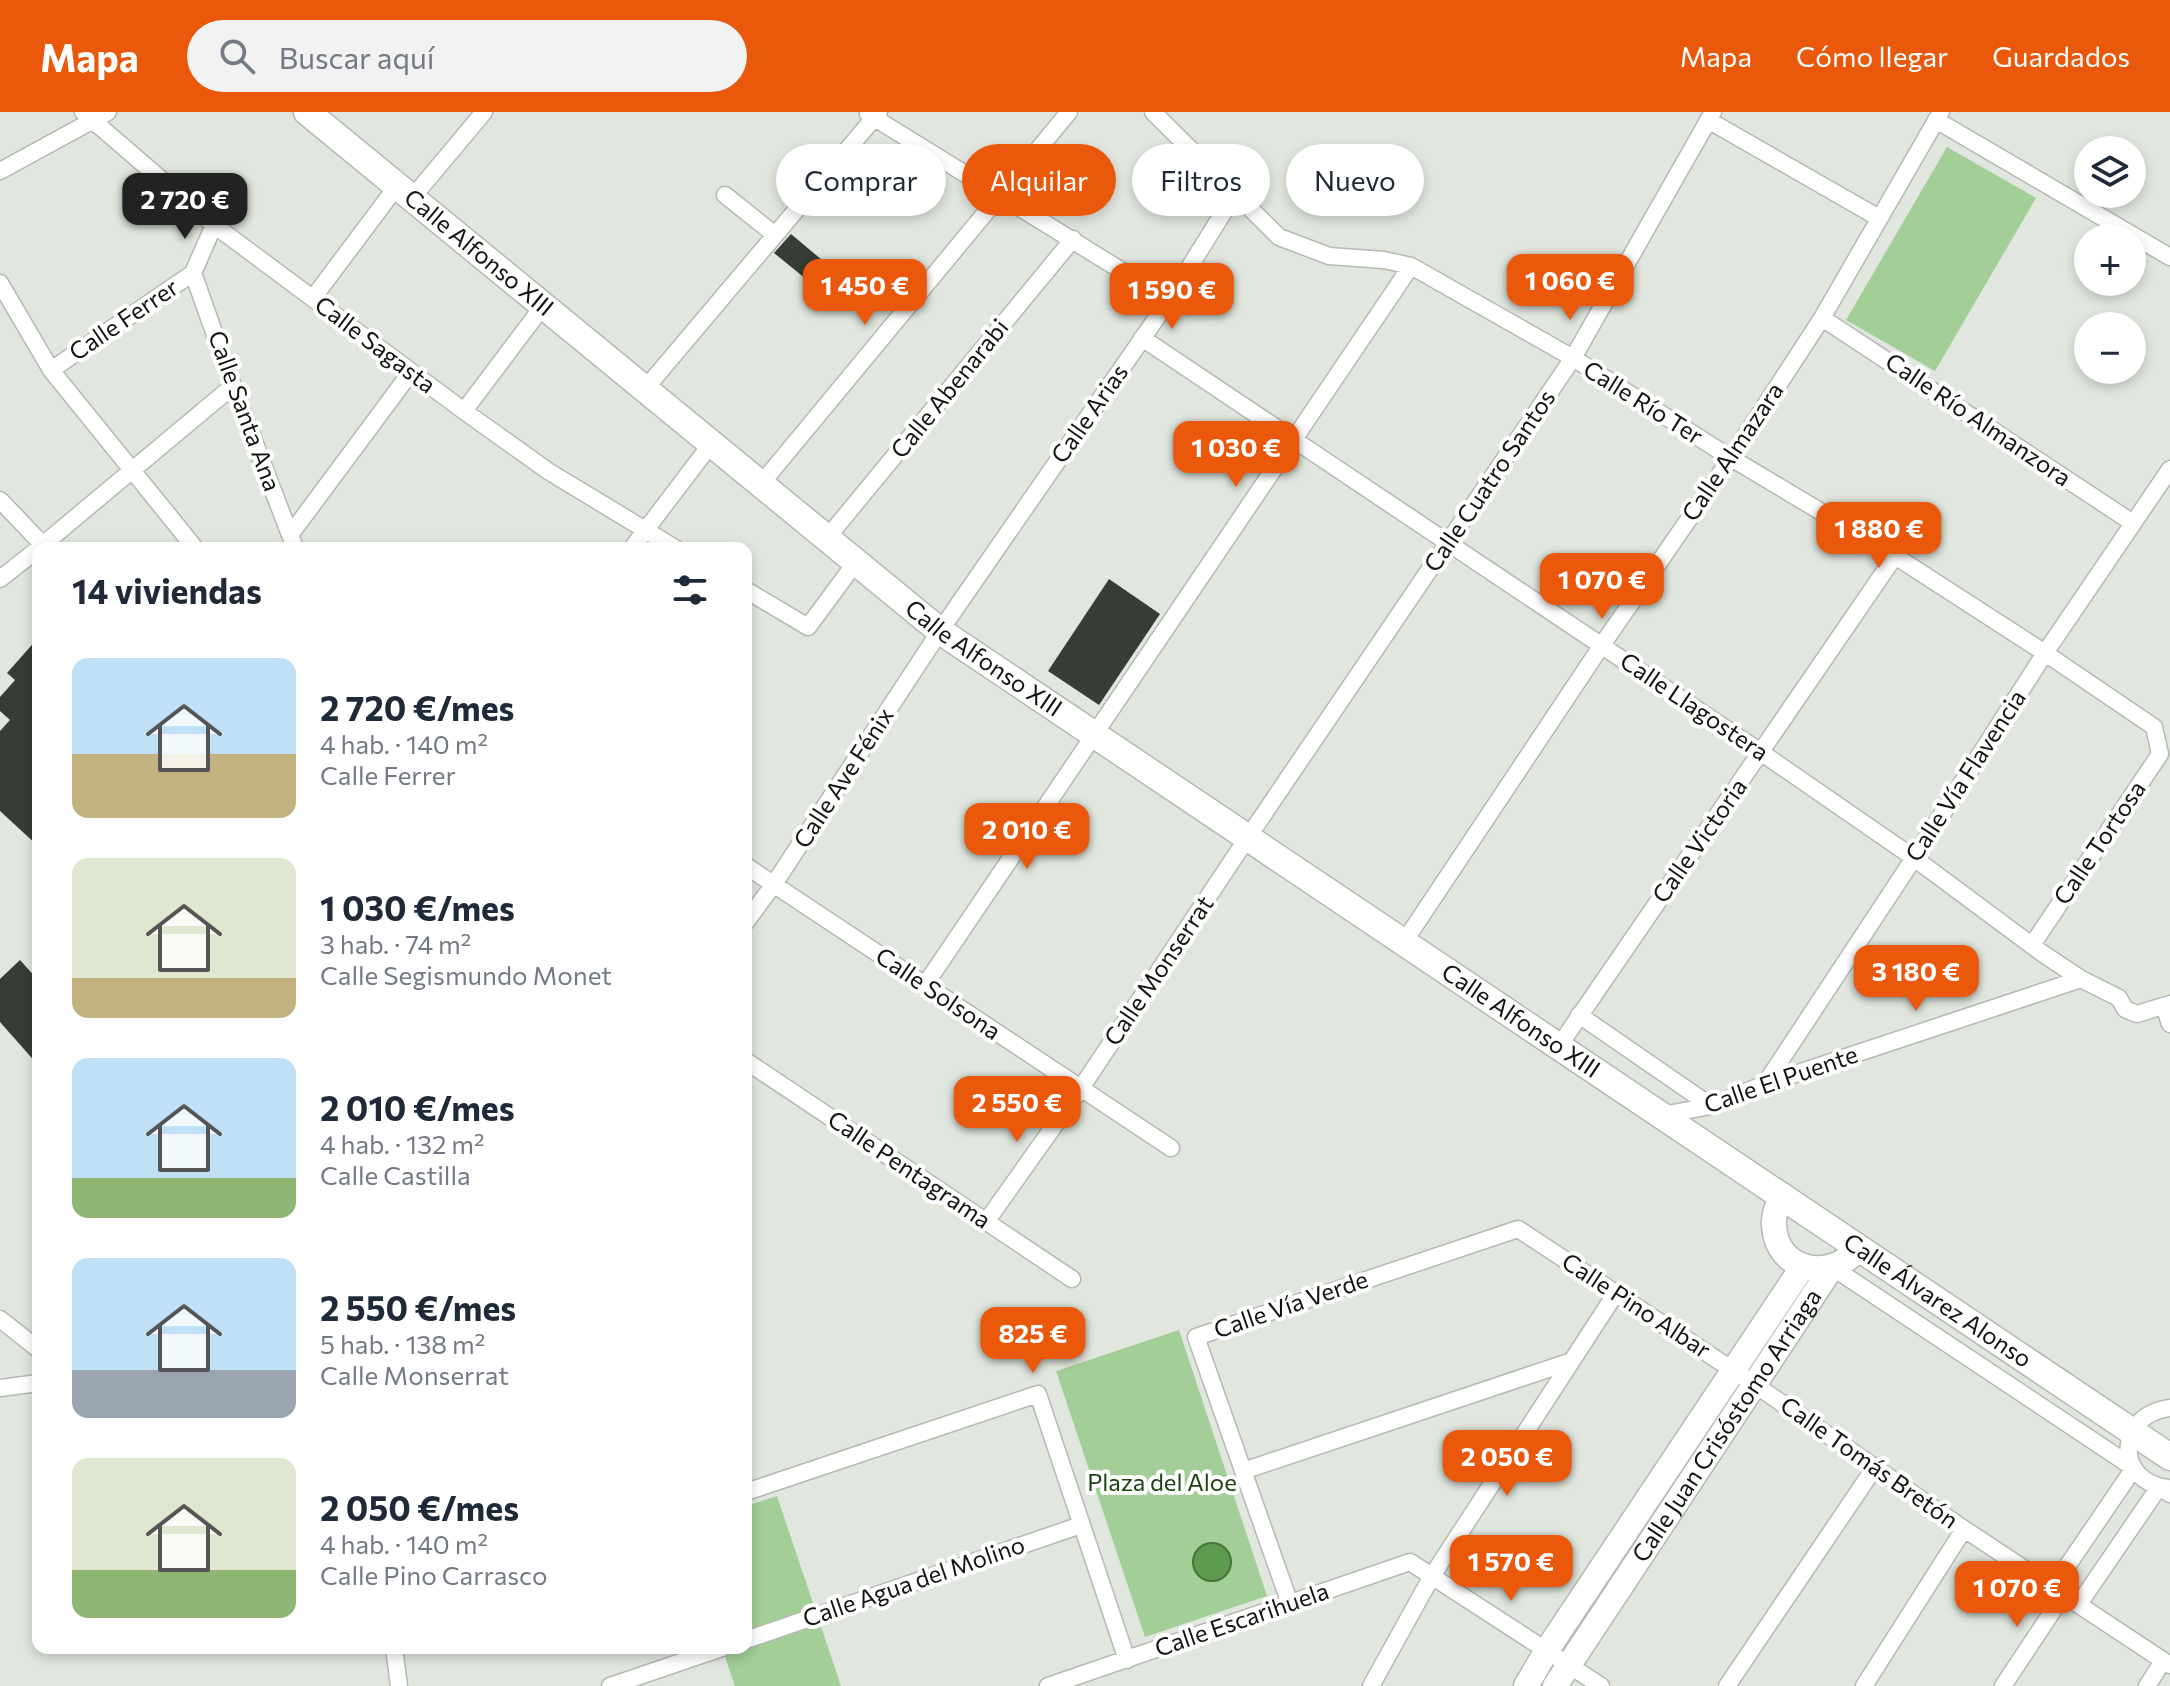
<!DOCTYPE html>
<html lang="es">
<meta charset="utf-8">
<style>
body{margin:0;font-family:Commissioner,sans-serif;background:#f2f2f3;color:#1f2937;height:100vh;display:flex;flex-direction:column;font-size:30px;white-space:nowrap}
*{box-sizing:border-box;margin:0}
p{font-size:26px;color:#747a83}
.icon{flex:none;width:44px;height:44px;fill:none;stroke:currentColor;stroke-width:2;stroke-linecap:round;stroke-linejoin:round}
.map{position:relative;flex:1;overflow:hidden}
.drawer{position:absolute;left:32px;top:430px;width:720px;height:1112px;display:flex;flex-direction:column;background:#fff;border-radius:16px;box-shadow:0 4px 12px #0003}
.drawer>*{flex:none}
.guide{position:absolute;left:776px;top:32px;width:760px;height:72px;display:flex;gap:16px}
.controls{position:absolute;left:2074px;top:24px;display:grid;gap:16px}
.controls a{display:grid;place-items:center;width:72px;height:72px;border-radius:50%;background:#fff;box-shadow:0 4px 12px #0003;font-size:40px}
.price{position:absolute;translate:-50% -68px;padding:0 18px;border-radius:16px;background:#ea580c;color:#fff;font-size:26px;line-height:52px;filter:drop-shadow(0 2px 4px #0008)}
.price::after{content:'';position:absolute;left:50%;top:48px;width:24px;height:18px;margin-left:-12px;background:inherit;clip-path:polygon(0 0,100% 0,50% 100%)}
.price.active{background:#222;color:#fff}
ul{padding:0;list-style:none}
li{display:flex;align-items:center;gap:24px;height:200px;padding:0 40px}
li span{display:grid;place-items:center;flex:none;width:224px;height:160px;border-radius:16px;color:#555}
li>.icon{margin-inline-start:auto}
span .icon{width:96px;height:96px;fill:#fffc;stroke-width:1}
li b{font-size:34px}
h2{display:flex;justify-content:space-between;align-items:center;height:96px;padding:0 40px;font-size:34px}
.tag{padding:0 28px;border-radius:36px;background:#fff;box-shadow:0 4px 12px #0003;font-size:28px;line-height:72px}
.tag.active{background:#ea580c;color:#fff}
header{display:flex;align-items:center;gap:48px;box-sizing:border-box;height:112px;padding:0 40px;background:#ea580c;color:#fff}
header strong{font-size:38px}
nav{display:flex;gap:44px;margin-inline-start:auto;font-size:28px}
.search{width:560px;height:72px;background:#f2f2f3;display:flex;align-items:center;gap:20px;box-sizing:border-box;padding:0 28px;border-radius:44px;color:#747a83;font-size:30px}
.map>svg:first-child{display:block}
.green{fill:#a3ce98}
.water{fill:#5e9b4e;stroke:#47723c;stroke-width:2}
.building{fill:#373c36}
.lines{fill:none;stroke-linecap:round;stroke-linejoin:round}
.street-casing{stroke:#b4bab2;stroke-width:19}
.secondary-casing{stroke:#b4bab2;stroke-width:27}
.primary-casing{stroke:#b4bab2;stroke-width:29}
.street{stroke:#fff;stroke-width:16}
.secondary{stroke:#fff;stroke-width:24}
.primary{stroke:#fff;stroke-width:26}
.labels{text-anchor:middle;stroke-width:8;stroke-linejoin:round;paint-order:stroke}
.street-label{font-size:24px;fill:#121411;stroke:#fff}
.park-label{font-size:24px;fill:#1b440f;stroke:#fff}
</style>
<header>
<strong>Mapa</strong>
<div class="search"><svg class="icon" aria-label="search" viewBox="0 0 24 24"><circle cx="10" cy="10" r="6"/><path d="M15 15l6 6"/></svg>Buscar aquí</div>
<nav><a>Mapa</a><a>Cómo llegar</a><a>Guardados</a></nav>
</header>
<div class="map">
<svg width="2170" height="1574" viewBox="0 0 2170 1574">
<rect width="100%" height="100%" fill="#e1e7df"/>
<path class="green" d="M1947,35L2036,86L1935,259L1846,208Z
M1179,1218L1267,1484L1145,1525L1056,1259Z
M777,1384L841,1574H735L722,1536H746V1394Z"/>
<path class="water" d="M1193 1450a19 19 0 1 1 38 0a19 19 0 1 1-38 0Z"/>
<path class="building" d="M791,122L822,148L806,167L774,141Z
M1109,467L1160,502L1099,593L1048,559Z
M38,526V734L0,699V619L10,608L0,599V585L15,568L7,561Z
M20,848L38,868V953L0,910V867Z"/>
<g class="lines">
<g class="street-casing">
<path id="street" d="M83,0L214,113L464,299L548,359L675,436
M1153,0L1279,125L1329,144L1384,148L1411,154L1573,246L1731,346L1895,444L2045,541L2154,615L2160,642L2032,833
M868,2L1169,188
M1708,8L1879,106
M1936,8L2170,145
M0,59L108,0
M725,83L775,123
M412,86L484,0
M193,161L233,274L295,436
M0,171L51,258L195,436
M313,186L397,74
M1822,206L2133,411
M1142,226L1762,641L1914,746L2042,841L2081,867L2119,886L2125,897L2137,902L2170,892
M51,258L193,161L214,113
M645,277L879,0
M464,299L543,194
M761,372L1069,0
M0,388L43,433
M290,423L411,260
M827,426L1073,127
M39,436L233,274
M632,436L711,332
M0,467L38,437
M746,478L808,515L856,450
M746,754L1171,1036
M746,810L774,772L940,519L1169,188L1235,82
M1404,830L1602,533L1731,346L1822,206L1941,0
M925,873L1411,154
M2164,894L2170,912
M1579,903L1711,994
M1559,934L1895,444
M746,949L1072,1167
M1765,972L1914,746L2045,541L2170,357
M1662,1003L1711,994L1765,972L2081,867
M986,1110L1081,976L1236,743L1573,246L1713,0
M1832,1155L2134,1356L2053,1475
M0,1207L38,1237
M0,1276L38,1271
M1243,1359L1572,1249
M2168,1376C2115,1370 2115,1303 2170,1296
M746,1380L1038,1282L1127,1548
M1290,1492L1196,1225L1518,1117L1754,1272L1964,1417L2170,1553
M2079,1492L2159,1375L2170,1382
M746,1528L1081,1413
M394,1536L399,1574
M610,1574L722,1536
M1048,1574L1410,1450L1601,1574
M1371,1574L1432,1464L1616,1181
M1727,1574L1875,1355
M1864,1574L1964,1417
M2003,1574L2064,1482
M2147,1574L2163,1549"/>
</g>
<g class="secondary-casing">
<g id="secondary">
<path d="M1782,1083C1777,1093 1773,1103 1774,1114C1777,1160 1831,1170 1859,1136"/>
<path d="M1526,1574L1547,1538L1803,1154"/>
<path id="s1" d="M1555,1574L1832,1155"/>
</g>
</g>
<g class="primary-casing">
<g id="primary">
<path id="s2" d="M307,0L940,519L2170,1345"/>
</g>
</g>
<use href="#street" class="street"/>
<use href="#secondary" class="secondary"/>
<use href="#primary" class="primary"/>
</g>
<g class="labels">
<g class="street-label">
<text dy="8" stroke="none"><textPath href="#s2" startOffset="222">Calle Alfonso XIII</textPath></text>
<text transform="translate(124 208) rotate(-34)" y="8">Calle Ferrer</text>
<text transform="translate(375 233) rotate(37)" y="8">Calle Sagasta</text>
<text transform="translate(950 277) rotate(-51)" y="8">Calle Abenarabi</text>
<text transform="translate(1643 291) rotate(32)" y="8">Calle Río Ter</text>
<text transform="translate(244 299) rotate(70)" y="8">Calle Santa Ana</text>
<text transform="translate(1090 302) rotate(-55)" y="8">Calle Arias</text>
<text transform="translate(1978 308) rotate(34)" y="8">Calle Río Almanzora</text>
<text transform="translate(1733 340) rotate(-56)" y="8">Calle Almazara</text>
<text transform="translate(1490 369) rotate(-56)" y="8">Calle Cuatro Santos</text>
<text dy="8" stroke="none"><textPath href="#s2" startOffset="870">Calle Alfonso XIII</textPath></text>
<text transform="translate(1694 595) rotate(34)" y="8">Calle Llagostera</text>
<text transform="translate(1966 664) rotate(-57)" y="8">Calle Vía Flavencia</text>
<text transform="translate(844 666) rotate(-57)" y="8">Calle Ave Fénix</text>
<text transform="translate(1700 729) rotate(-55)" y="8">Calle Victoria</text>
<text transform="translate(2100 731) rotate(-56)" y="8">Calle Tortosa</text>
<text transform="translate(1159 859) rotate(-56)" y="8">Calle Monserrat</text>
<text transform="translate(938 882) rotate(34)" y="8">Calle Solsona</text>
<text dy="8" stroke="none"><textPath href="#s2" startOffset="1518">Calle Alfonso XIII</textPath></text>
<text transform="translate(1781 968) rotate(-19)" y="8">Calle El Puente</text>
<text transform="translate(909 1058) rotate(34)" y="8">Calle Pentagrama</text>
<text dy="8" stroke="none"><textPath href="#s2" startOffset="2020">Calle Álvarez Alonso</textPath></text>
<text transform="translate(1291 1193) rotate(-19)" y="8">Calle Vía Verde</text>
<text transform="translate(1636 1194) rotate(33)" y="8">Calle Pino Albar</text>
<text dy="8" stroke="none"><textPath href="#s1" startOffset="312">Calle Juan Crisóstomo Arriaga</textPath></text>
<text transform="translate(1869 1351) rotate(35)" y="8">Calle Tomás Bretón</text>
<text transform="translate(914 1470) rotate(-19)" y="8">Calle Agua del Molino</text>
<text transform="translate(1242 1508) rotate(-19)" y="8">Calle Escarihuela</text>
</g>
<g class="park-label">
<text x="1162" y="1379">Plaza del Aloe</text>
</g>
</g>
</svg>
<div class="controls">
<a><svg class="icon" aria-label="layers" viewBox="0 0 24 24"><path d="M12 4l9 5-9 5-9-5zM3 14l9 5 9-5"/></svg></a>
<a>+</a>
<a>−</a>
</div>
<b class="price active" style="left:185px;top:129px">2 720 €</b>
<b class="price" style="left:1570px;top:210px">1 060 €</b>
<b class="price" style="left:865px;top:215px">1 450 €</b>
<b class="price" style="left:1172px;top:219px">1 590 €</b>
<b class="price" style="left:1236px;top:377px">1 030 €</b>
<b class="price" style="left:1879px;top:458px">1 880 €</b>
<b class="price" style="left:1602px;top:509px">1 070 €</b>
<b class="price" style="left:1027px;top:759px">2 010 €</b>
<b class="price" style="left:1916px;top:901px">3 180 €</b>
<b class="price" style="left:1017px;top:1032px">2 550 €</b>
<b class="price" style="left:1033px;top:1263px">825 €</b>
<b class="price" style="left:1507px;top:1386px">2 050 €</b>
<b class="price" style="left:1511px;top:1491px">1 570 €</b>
<b class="price" style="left:2017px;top:1517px">1 070 €</b>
<div class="guide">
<a class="tag">Comprar</a>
<a class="tag active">Alquilar</a>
<a class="tag">Filtros</a>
<a class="tag">Nuevo</a>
</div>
<section class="drawer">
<h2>14 viviendas<svg class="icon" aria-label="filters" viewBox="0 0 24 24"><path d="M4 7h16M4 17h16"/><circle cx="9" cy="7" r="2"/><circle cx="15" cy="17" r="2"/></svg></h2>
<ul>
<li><span style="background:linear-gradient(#bfe0f5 60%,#c2b280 0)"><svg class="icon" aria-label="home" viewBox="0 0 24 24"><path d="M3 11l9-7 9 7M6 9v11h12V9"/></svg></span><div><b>2 720 €/mes</b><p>4 hab. · 140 m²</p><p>Calle Ferrer</p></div></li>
<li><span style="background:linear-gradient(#dfe7d0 75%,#c2b280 0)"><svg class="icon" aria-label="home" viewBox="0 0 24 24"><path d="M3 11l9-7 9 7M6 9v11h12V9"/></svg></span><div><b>1 030 €/mes</b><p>3 hab. · 74 m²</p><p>Calle Segismundo Monet</p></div></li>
<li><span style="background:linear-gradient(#bfe0f5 75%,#8fb573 0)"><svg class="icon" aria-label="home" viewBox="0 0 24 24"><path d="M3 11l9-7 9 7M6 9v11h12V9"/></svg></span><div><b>2 010 €/mes</b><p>4 hab. · 132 m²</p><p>Calle Castilla</p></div></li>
<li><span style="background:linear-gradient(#bfe0f5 70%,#9aa5b1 0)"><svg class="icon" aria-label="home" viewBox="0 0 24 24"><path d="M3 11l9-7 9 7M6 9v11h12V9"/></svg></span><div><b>2 550 €/mes</b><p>5 hab. · 138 m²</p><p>Calle Monserrat</p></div></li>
<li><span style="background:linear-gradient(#dfe7d0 70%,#8fb573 0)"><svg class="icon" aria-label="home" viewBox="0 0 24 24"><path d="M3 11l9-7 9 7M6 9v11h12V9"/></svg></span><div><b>2 050 €/mes</b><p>4 hab. · 140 m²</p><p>Calle Pino Carrasco</p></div></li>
</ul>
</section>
</div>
